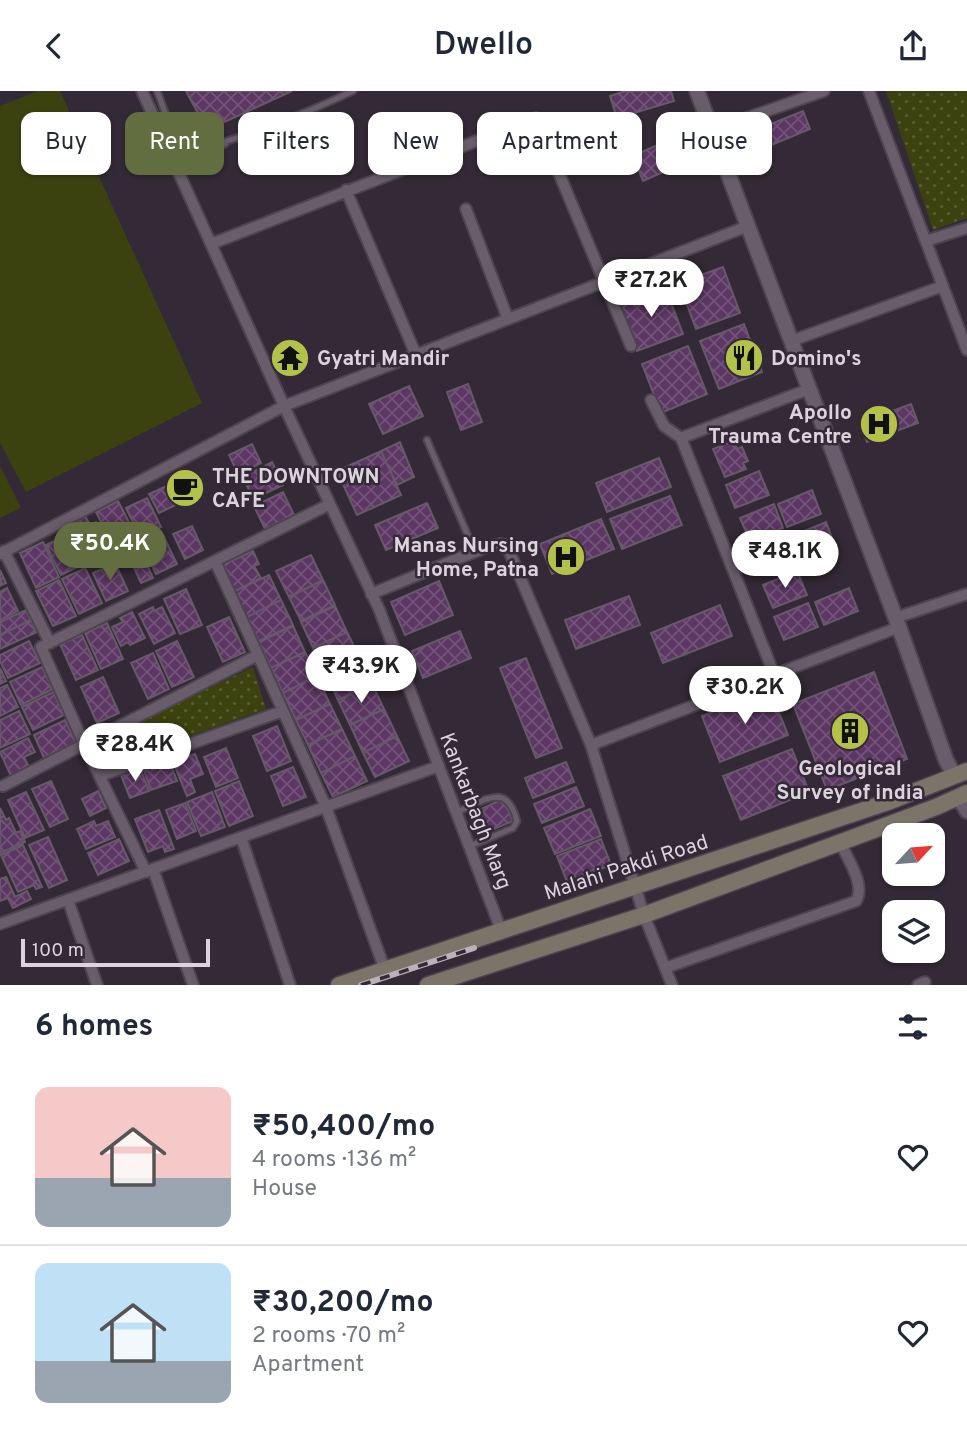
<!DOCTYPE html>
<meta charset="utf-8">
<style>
body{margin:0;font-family:Overpass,sans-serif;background:#f6f6f7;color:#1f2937;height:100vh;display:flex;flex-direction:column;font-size:26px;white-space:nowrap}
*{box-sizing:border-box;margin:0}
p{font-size:23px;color:#747a83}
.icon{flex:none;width:38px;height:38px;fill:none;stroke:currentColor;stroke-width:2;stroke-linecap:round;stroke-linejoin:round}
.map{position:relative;height:894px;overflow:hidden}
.side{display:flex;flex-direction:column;background:#fff;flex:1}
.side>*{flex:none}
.hud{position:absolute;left:21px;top:21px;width:926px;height:63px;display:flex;gap:14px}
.needle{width:46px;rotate:64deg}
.fabs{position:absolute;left:882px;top:732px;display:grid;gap:14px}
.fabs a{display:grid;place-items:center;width:63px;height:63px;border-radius:14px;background:#fff;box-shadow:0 2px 5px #0004;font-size:35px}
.scale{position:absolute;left:21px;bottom:18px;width:189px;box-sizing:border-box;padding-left:7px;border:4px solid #dbd4dc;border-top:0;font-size:19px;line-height:24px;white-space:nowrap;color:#dbd4dc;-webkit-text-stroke:5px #342936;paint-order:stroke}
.price{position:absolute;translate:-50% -60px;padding:0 16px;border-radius:24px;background:#fff;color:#222;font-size:23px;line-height:46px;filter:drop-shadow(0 2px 4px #0008)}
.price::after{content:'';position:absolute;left:50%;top:42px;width:21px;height:16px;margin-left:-10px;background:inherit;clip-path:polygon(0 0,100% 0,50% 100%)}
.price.current{background:#626e40;color:#fff}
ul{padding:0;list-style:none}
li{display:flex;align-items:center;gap:21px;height:175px;padding:0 35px}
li+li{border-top:2px solid #e0e1e3}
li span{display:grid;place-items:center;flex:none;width:196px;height:140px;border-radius:14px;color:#555}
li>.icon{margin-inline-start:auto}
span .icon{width:84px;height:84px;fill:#fffc;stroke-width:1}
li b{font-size:30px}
h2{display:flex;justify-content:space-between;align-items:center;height:84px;padding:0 35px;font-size:30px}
.pill{padding:0 24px;border-radius:14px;background:#fff;box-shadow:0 2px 5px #0004;font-size:24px;line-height:63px}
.pill.current{background:#626e40;color:#fff}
header{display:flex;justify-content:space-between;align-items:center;height:91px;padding:0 35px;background:#fff;font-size:32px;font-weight:600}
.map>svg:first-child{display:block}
.grass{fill:#3c420f}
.park{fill:url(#park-dots)}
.building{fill:url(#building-cross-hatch);stroke:#665a69;stroke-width:2}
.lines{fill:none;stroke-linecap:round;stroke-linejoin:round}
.service-casing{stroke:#4d444f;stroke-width:9}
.minor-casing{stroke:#4d444f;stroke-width:14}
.tertiary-casing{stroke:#4d444f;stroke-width:18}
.secondary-casing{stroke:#4d444f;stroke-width:19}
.service{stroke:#695d6c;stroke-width:5}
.minor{stroke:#695d6c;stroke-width:10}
.tertiary{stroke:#695d6c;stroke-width:14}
.secondary{stroke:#7a7568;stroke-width:16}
.rail-casing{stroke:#bab2bb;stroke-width:6}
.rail{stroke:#342936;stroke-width:3.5;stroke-dasharray:10;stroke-linecap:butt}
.labels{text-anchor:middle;stroke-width:5;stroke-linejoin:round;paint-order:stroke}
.poi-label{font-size:21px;font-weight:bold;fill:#dbd4dc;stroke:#342936;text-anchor:start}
.street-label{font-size:21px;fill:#dbd4dc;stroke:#342936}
</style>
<header><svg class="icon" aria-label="back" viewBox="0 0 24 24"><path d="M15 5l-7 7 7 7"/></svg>Dwello<svg class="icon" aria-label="share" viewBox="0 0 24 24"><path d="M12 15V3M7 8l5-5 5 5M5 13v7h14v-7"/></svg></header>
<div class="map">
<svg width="967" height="894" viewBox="0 0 967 894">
<defs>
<pattern id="park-dots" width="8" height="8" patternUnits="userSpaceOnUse" patternTransform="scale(1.75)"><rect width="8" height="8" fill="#3c420f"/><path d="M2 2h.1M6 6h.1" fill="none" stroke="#585c31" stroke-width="1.8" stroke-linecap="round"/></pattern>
<pattern id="building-cross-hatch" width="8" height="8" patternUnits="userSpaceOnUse" patternTransform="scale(1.75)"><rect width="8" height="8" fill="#5c3763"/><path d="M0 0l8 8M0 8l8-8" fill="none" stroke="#735379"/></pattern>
</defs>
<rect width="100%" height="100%" fill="#342936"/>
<path class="grass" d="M38,0H60L202,312L26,401L0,352V15Z
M0,375L21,417L0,427Z"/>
<path class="park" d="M886,0H967V127L933,139Z
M253,576L266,618L110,674L97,651Z"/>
<path class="building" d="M186,0H292L207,39Z
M626,0H671L674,10L617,27L610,5Z
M803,20L810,38L757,60L749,42Z
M684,42L695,67L643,90L633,65Z
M723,176L740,222L696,238L679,192Z
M665,196L683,243L637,260L619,214Z
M744,233L762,281L719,298L700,250Z
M688,255L707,303L661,322L642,273Z
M468,293L482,331L461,339L447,301Z
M409,295L423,325L383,343L369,313Z
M911,313L918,332L867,351L860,332Z
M734,350L737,358L742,356L748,370L743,372L746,378L725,386L713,358Z
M400,351L414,386L397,394L381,360Z
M252,353L261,372L238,383L229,364Z
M381,360L401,404L357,424L337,380Z
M659,367L671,396L607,421L596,392Z
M272,371L283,394L253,408L243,386Z
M759,380L769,404L735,417L726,394Z
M173,392L182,411L159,422L149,403Z
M812,399L821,423L787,436L778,413Z
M283,401L294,424L265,438L254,415Z
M670,405L682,434L622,458L610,428Z
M147,407L161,436L140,446L126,417Z
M118,410L137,447L114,458L96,421Z
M427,412L438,437L386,459L375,434Z
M774,413L783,437L750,450L740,427Z
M85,425L90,434L96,431L110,462L87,472L69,433Z
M601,428L614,458L552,483L540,453Z
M826,431L835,455L802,468L792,445Z
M192,435L203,459L185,468L173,443Z
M69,443L84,473L61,484L46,454Z
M163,444L177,473L156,483L142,454Z
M43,451L59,486L36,497L20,462Z
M139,456L153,487L141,492L127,461Z
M253,460L259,473L254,475L261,487L235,500L222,474Z
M311,464L323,489L289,506L276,480Z
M115,472L128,500L106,510L93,482Z
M85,477L102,512L79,523L62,488Z
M0,479L6,492L0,495Z
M797,480L807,504L773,517L763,494Z
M269,484L281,509L247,526L235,500Z
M59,489L76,525L53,535L36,500Z
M323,489L335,514L301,530L289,506Z
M439,490L453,524L405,544L391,511Z
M7,497L18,520L0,529V501Z
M849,497L858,520L824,534L815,511Z
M186,498L202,534L180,543L164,508Z
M629,505L640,534L576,558L565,529Z
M281,509L293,534L259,550L247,526Z
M808,512L818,536L784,549L774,526Z
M720,514L732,545L663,572L651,542Z
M335,515L347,541L313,557L301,531Z
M153,516L154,520L162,516L175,542L154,553L139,523Z
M26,519L31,529L0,544V531Z
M132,521L145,547L130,554L128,551L121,555L112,536L123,531L120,527Z
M229,526L245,561L223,571L207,536Z
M31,529L37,541L0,558V544Z
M107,532L123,568L101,578L85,542Z
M293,535L305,561L271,577L259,551Z
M460,540L471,567L423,587L412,560Z
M347,541L359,565L325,582L313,557Z
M82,544L98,579L76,589L60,553Z
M29,550L40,572L8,587L0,570V564Z
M177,550L194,586L172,596L156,560Z
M305,561L317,585L283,602L271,577Z
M153,562L169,598L148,608L131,572Z
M359,565L372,593L338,609L325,582Z
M526,567L562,657L536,667L500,577Z
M42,576L53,598L21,614L10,591Z
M0,577L6,590L0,593Z
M874,581L907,668L827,699L793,613Z
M317,585L330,613L296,629L283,602Z
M103,586L119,622L97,632L81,596Z
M372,593L384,618L350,634L338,609Z
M7,594L18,616L0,625V597Z
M770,599L788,644L720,671L702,625Z
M53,601L64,624L33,639L22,616Z
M330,613L342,638L308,654L296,629Z
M384,618L397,645L363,662L350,634Z
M19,620L30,643L0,657V629Z
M65,629L76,651L44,667L34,644Z
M277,635L291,670L267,680L253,645Z
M342,638L355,665L321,682L308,654Z
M397,645L409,670L375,686L363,662Z
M28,647L35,661L24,666L29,676L11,685L0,661Z
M226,657L238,687L216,696L204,666Z
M792,658L809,701L741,729L723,685Z
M195,663L203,683L190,688L195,701L187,705L173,671Z
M355,665L367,690L333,706L321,682Z
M150,671L152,679L170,672L177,690L151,699L142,674Z
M566,671L574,691L533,707L525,687Z
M293,676L306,706L283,715L271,685Z
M140,677L149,700L130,707L121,684Z
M51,690L68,728L50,736L32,698Z
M239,690L253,725L229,735L215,700Z
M576,696L584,715L542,732L534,713Z
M98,700L106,717L90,725L82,708Z
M26,701L44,739L25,747L8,709Z
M212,701L225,736L201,745L187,711Z
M503,708L513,730L480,744L470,723Z
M185,712L196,740L177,748L166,719Z
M0,717L6,729L9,727L16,742L20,740L25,751L0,762Z
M590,718L601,745L555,763L544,737Z
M159,719L174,758L165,761L163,755L148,761L135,728Z
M94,730L96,735L108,730L115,746L86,758L77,738Z
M48,746L67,789L49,797L29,754Z
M119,748L129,770L98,784L88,762Z
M601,748L611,774L567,791L557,765Z
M23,754L42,796L36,798L34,794L18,801L1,764Z
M6,786L15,806L27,800L31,808L13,817L8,807L0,810V788Z"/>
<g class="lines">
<g class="service-casing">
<path id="service" d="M157,0C164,16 171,48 189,55C210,64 328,12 353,0
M177,77L225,53
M427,349L475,461
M457,721C484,710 507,690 517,730L513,737L470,755"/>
</g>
<g class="minor-casing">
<path id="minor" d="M142,0L284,315L379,518L501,839
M869,0L967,259
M712,39L824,0
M346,99L416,264
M466,118L508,228
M926,150L967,137
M211,153L536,27L631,255
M791,250L943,195
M651,309L664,335L681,347L774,583
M681,347L809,298
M4,460L50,552
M0,463L284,315L748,135
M215,470L258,564
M371,503L489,455L502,453L507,455L591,654L644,824L672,894
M895,527L967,503
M591,654L899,536
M100,685L283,620
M3,695L258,564L326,716L385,879
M241,746L290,894
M153,778L193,894
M146,781L84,653L41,556L330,413
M68,809L97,894
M0,833L439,675
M665,877L856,810C866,794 847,767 840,751
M918,894L925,891"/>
</g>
<g class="tertiary-casing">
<path id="tertiary" d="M697,0L899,536L946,669L954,684
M959,706L967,720"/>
</g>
<g class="secondary-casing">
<path id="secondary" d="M339,894L888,711L967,680
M428,894L644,824L936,716L967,702"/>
</g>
<use href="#service" class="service"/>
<use href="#minor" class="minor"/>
<use href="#tertiary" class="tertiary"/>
<use href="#secondary" class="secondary"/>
<g class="rail-casing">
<path id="rail" d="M361,894L474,857"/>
</g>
<use href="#rail" class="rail"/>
</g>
<defs>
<g id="temple-disc" transform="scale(2.0125)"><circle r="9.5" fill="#b4c24a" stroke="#342936"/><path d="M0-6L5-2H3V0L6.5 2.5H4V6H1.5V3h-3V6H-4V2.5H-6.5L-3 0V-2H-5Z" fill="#111"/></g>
<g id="restaurant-disc" transform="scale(2.0125)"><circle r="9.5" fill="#b4c24a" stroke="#342936"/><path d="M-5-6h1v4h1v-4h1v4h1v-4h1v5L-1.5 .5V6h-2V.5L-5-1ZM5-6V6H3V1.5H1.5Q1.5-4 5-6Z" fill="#111"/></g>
<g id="hospital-disc" transform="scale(2.0125)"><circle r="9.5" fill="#b4c24a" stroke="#342936"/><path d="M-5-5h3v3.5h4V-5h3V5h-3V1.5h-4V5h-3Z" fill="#111"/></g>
<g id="cafe-disc" transform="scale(2.0125)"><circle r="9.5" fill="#b4c24a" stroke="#342936"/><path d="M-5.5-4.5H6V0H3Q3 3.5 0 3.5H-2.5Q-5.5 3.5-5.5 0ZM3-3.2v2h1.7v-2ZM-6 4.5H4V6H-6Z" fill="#111"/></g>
<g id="building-disc" transform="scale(2.0125)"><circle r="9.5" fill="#b4c24a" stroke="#342936"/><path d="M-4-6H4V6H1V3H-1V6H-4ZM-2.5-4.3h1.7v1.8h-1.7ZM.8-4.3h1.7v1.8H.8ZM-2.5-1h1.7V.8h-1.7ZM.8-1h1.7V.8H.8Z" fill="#111"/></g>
</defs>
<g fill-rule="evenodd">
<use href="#temple-disc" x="290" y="267"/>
<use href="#restaurant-disc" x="744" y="267"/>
<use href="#hospital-disc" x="879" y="333"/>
<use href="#cafe-disc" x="185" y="397"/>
<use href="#hospital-disc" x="566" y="466"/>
<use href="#building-disc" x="850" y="640"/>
</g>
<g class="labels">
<g class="poi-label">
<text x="317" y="274">Gyatri Mandir</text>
<text x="771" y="274">Domino's</text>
<text x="852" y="328" text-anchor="end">Apollo<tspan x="852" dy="24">Trauma Centre</tspan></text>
<text x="212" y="392">THE DOWNTOWN<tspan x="212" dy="24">CAFE</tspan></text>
<text x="539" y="461" text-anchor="end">Manas Nursing<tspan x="539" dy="24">Home, Patna</tspan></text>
<text x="850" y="684" text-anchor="middle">Geological<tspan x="850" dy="24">Survey of india</tspan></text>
</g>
<g class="street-label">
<text transform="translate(476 720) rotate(69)" y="7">Kankarbagh Marg</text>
<text transform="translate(626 776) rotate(-18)" y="7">Malahi Pakdi Road</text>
</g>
</g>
</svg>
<div class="fabs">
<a><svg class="needle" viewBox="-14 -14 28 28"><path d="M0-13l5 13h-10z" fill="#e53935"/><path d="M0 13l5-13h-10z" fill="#747a83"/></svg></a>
<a><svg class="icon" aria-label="layers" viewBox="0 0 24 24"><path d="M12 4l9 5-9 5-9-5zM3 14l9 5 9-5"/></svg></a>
</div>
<div class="scale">100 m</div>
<b class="price" style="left:651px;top:228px">₹27.2K</b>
<b class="price current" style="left:110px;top:491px">₹50.4K</b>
<b class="price" style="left:785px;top:499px">₹48.1K</b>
<b class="price" style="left:361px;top:614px">₹43.9K</b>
<b class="price" style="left:745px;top:635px">₹30.2K</b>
<b class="price" style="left:135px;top:692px">₹28.4K</b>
<div class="hud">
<a class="pill">Buy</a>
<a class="pill current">Rent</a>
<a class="pill">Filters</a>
<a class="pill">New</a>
<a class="pill">Apartment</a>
<a class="pill">House</a>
</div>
</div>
<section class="side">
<h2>6 homes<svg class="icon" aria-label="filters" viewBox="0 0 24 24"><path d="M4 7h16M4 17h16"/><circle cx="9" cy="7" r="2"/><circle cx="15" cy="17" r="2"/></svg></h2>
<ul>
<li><span style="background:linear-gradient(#f6c9c9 65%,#9aa5b1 0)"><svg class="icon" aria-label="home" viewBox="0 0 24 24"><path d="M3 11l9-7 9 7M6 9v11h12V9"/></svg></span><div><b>₹50,400/mo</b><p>4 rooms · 136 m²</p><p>House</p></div><svg class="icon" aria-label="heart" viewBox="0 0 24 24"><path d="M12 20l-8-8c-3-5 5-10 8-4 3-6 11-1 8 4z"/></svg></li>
<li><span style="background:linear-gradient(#bfe0f5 70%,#9aa5b1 0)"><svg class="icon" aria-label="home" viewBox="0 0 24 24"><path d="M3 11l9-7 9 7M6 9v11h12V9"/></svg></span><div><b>₹30,200/mo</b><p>2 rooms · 70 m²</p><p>Apartment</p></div><svg class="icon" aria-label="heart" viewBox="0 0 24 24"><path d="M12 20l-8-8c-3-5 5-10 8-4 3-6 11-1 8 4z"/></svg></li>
</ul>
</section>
